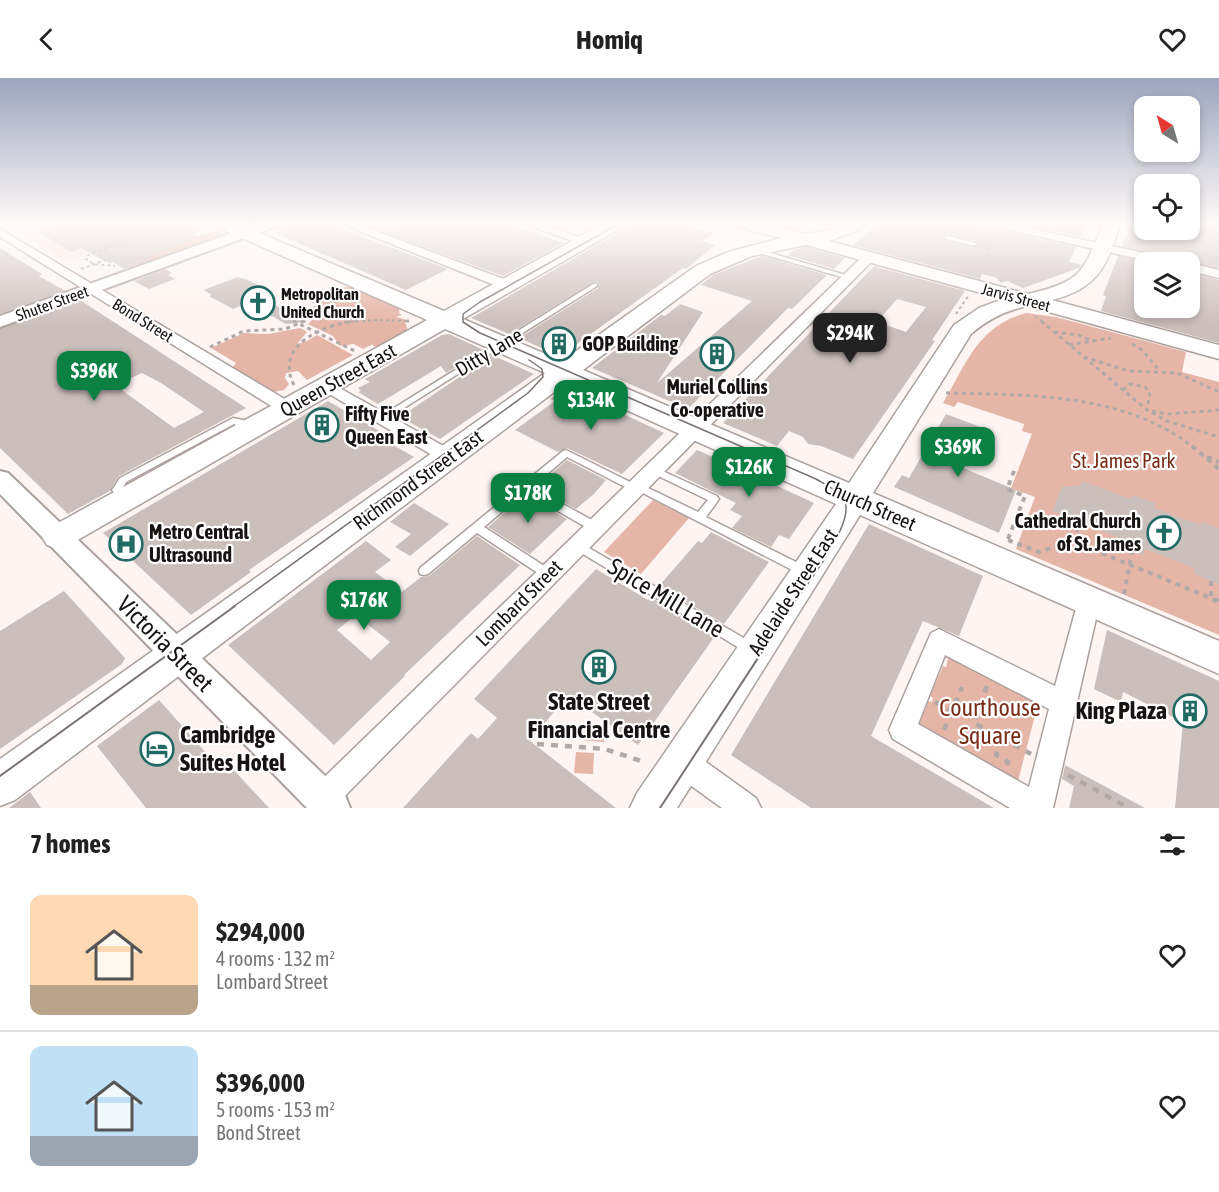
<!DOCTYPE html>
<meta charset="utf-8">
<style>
body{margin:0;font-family:"Asap Condensed",sans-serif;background:#f2f2f2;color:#222;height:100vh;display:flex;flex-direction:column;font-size:22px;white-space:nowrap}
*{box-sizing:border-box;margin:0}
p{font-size:20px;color:#767676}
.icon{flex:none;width:33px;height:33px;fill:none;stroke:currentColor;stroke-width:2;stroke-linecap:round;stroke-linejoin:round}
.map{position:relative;height:730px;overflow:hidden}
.side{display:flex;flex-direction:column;background:#fff;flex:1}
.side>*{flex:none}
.needle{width:39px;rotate:323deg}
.controls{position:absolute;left:1134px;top:18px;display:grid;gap:12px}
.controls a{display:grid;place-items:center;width:66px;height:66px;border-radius:12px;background:#fff;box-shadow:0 3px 9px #0003;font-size:30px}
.price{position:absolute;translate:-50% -51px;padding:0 14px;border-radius:12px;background:#0b8043;color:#fff;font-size:20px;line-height:39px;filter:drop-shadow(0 2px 3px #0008)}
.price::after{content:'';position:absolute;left:50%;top:36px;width:18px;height:14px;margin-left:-9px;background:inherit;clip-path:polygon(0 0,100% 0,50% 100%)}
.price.selected{background:#222;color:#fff}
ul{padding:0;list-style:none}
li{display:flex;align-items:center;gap:18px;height:150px;padding:0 30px}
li+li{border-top:2px solid #e0e0e0}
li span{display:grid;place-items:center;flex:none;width:168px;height:120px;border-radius:12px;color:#555}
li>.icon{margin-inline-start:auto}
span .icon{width:72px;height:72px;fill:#fffc;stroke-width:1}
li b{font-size:26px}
h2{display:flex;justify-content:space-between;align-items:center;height:72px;padding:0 30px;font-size:26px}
header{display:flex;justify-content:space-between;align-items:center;height:78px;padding:0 30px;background:#fff;font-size:27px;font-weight:700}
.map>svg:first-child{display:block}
.built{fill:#fbe6e0}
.green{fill:#e5b5a8}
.building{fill:#cbbfbc;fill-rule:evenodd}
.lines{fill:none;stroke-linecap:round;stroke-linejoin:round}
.service-casing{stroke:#aba09d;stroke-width:3}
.minor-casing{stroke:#aba09d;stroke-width:3}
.tertiary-casing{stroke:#aba09d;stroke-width:4}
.secondary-casing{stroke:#aba09d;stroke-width:3}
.path-far3{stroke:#b1a9a7;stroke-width:2;stroke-dasharray:3 3;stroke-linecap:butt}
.path-far2{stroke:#b1a9a7;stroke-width:3;stroke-dasharray:4 4;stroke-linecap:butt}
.path-far1{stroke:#b1a9a7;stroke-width:4;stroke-dasharray:5 5;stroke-linecap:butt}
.path{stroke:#b1a9a7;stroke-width:4.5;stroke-dasharray:7 7;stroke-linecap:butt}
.service{fill:#fff;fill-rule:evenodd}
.minor{fill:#fff;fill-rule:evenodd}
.tertiary{fill:#fff;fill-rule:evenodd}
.secondary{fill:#fff;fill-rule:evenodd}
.tram-far1{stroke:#7a7371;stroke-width:1.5}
.tram{stroke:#7a7371;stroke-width:2}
.labels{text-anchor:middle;stroke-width:4.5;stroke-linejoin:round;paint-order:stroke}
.far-poi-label{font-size:16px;font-weight:bold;fill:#171312;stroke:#fff;text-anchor:start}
.far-street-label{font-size:16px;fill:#171312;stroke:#fff}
.poi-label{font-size:20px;font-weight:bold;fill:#171312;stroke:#fff;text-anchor:start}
.street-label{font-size:20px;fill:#171312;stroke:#fff}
.park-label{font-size:20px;fill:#792c17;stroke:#fff}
.near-street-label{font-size:24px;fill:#171312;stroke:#fff}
.near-poi-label{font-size:24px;font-weight:bold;fill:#171312;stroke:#fff}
.near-park-label{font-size:24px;fill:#792c17;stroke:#fff}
</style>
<header><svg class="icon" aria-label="back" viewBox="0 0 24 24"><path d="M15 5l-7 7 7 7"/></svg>Homiq<svg class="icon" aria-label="heart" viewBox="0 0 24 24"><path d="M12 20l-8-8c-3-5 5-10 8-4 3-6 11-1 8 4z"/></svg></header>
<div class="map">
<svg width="1219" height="730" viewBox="0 0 1219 730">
<rect width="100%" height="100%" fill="#fef4f1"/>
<path class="built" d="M24,145H97L109,151L101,172L66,184L9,149Z
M771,145H836L830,149L801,152Z"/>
<path class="green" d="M217,153L223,156L130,190L127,188L197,158Z
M351,208L400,229L399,235L402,237L396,239L404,241L409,255L383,269L373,268V266L363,271L354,266L340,268L333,258L308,246L320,233L318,228L321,225L318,221L341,210Z
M1026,235L1056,239L1186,274L1182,294L1219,304V557L1016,471L1035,419L1011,410L1032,356L1022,353L1024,346L958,324L954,329L943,325C967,285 977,249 1026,235Z
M300,250L307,254L297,266L307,263L317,257L353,277L307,302L298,293L286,295L285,300L289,306L284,312L269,315L235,293L233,289L236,285L211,270L244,255L268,256Z
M653,422L689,440L641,496L604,474Z
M947,576L1039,622L1017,707L917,653L928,623L932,624L933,620L930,618L943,588L946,589L948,581L945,579Z
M584,645L600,647L605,652L604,664L581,662Z
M576,674L594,675L593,696L574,695Z"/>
<path class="building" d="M64,145H187L203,152L192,156L198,159L145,181L149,182L124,191L113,184L109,185L81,170L71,174L37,153Z
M281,145L329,146L448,191L406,212L275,155L283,152L278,150Z
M406,145H503L564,165L503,198L383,154Z
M635,145H671L687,148L714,155L702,163L715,167L686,191L683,190L560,278L519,260L598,210L599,206L596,203L509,256L471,240Z
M879,145H981L978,150L981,153L989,150L1076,169L1069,184L1082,187L1079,190L1023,210L1007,203L1001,205L997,200L982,196L980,201L853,167ZM949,156L977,163L979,166L973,170L945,163L944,159Z
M1013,145H1087L1081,159Z
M1131,145H1144V152H1190V145H1219V190L1122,168Z
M806,169L845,180L834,191L787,177L794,172Z
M0,170L42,196L39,198L65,213L0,236Z
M762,178L827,197L792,231L788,230L688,331L592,290L661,237L665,238L680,226L703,234L657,305L752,223L701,207L713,197Z
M1118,178L1144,184V230H1190L1194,196L1219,202V265L1101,233L1106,218L1103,217Z
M874,188L965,213L932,262L935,263L853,381L821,368L808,366L803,359L789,353L777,368L723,345ZM897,221L926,229L906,254L877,244Z
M165,191L172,195L168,197L175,201L149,211L134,203Z
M238,199L248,202L272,214L233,231L209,218L212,217L203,212Z
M263,221L307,244L286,246L258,230Z
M80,222L246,330L119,398L110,413L68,436L0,370V251ZM142,295L161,305L204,334L174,350L115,307Z
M449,256L484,272L446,295L441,288L378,326L358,314L361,313L358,310L370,304L365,301L442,257Z
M492,277L534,296L440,361L400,339Z
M567,311L604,327L664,355L622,396L567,370L558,374L515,352L555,323L550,321L563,312Z
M328,323L393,361L388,364L414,379L249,492L251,494L191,537L103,455Z
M946,336L983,350L963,390L1016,412L999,455L894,409L902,397L909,400Z
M697,372L758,399L814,425L789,461L779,457L771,469L732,450L742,438L730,432L736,425L675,395Z
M567,382L606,402L594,416L576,431L536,409Z
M1082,403L1131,421L1132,417L1155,425L1154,430L1201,447L1202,444L1219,450V506L1194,496V490L1145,471L1143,478L1120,468L1122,461L1052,433L1062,409L1081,407Z
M525,417L567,441L530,476L488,449Z
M414,425L449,446L410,478L395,469L411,456L390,444Z
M869,446L983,498L959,558L923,543L871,658L994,730H811L731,677Z
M711,454L769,484L724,546L659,508L698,463L702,465Z
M477,458L520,487L404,597L405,598L334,667L228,567L366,463L391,482L375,494L402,514L421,499L429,498ZM356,537L390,564L371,582L337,552Z
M596,491L648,522L650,519L715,558L638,667L568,617L530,663L616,730H403L471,655L478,661L497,640L474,621Z
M64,513L125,580L122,586L0,671V553Z
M1107,552L1219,603V730H1175L1183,644L1123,614L1121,624L1094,611Z
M159,622L224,695L231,689L269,730H146L97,668Z
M1065,687L1145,730H1069L1074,708L1062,701Z
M30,714L41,730H9Z"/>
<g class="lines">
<g class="service-casing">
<path id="service" d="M776,145H782L771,152H767V150Z
M984,145H990L985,151H981L980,150Z
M948,158L976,165L977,166L974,168L946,161V159Z
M754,170L849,198L850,199L845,200L752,173L751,172Z
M595,205L597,206V208L385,342L382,343L378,340Z
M233,340L243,342L254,350L250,353L234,346L126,404L122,411L130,421L128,424H122L112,412L120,400Z
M566,372L634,406H640L698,434L708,422L650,394L648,392L650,390H656L717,418L719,421L717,424L706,439L808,490L809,493L808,496L804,497L800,496L637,412H631L567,379L532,409L599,446L600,449L599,452L595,453L591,452L525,414L484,449L552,493L553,496L552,499L548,500L544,499L477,455L428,496L424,497L420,496L419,493L420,490L563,373Z
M577,463L754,566L756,570L754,574L750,575L746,574L573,470L572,467L573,464Z"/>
</g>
<g class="minor-casing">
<path id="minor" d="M339,145H354L512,204L514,207L507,211L502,210Z
M522,145H538L591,163L585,167L581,166Z
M985,145H1004L1168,180L1174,184H1153L991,148Z
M0,151L293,326L295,330L293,334H281L0,159Z
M869,175L875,179L873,182L333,730H311L308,721L312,711L865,176Z
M1190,185L1219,192V200L1190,193Z
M327,303L456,375L458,379L456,383L449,385L442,383L321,311L319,308L321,305Z
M1089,514L1097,516L1100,523L1053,730H1010L893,661L889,652L931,555L939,551L947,555L1055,608L1078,523L1081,516ZM945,577L1049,631L1029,709L918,646Z
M682,670L692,674L756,720L761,730H722L672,694L668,684L672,674Z"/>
</g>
<g class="tertiary-casing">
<path id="tertiary" d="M260,145H279L277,148L0,249V238Z
M0,393L8,395L345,717L350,730H307L0,416Z"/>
</g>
<g class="secondary-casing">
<path id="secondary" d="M215,145H236L444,233L605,145H625L623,149L463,241L562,283L696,188L728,174L781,160L738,149L736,145H762L806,156L828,152L847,145H866L856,153L829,163L1028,216C1085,203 1082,193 1104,145H1120C1109,187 1097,211 1052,222L1219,267V281L1027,228C1005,233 988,241 971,256L873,415L1219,563V596L860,437L677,730H630L637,715L836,426L566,305L15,722L0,728V681L545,295L445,251L69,467L58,471L47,467L42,459L47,451L427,242L217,149ZM806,167L1003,221L979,230L954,247L849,405L583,292L710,196L752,178Z"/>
</g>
<path class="path-far3" d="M110,145L118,149L124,146L144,156L86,178V181L94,186L115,188
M385,149L395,145
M987,164L989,180
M81,191L111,180
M956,236L969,217
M1035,238L1043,244
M293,243L296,244
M303,244L315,232L313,221L338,209
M344,244L378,242L409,243"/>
<path class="path-far2" d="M293,243L357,274
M406,243H409
M1041,243L1147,332L1167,343L1219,359
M1054,254L1078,257L1090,262
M1132,266L1142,272L1160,293
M1069,267L1111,260
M210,269L244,253L285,251L305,243
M1084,279L1129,293L1177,295L1219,314
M294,307C273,267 325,246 356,243
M1123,312L1130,306L1145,309L1150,314L1147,332
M946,315C1029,317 1126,315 1194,370
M1152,333L1168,336L1219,332"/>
<path class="path-far1" d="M1192,368L1219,391
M1207,379L1219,384
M1008,461L1025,418L1007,411L1016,388
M1008,462L1039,474L1072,463L1213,521L1219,527
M1072,463L1081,444
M1211,503V518L1219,523
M1124,516L1132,473"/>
<path class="path" d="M987,608L974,645L1031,676
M935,624L952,633
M944,652L962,609
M1001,660L996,677L1008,684L1006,689
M537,666L605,671L644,684
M1068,697L1129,730"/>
<use href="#service" class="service"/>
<use href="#minor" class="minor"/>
<use href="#tertiary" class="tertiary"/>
<use href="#secondary" class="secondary"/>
<path class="tram-far1" d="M620,145L480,224L463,236V244L480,255L816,401C826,407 840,413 845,424C854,447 805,509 791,529
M233,529L528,315L543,299L542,291L529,282"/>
<path class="tram" d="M0,698L235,528
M660,730L792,528"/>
</g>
<linearGradient id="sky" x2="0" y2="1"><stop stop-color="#9da4bc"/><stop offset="0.59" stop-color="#fffaf9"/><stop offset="1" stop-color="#fffaf9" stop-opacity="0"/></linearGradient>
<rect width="1219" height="247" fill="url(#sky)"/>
<defs>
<g id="church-ring" transform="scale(1.725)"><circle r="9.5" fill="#fff" stroke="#206a63" stroke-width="1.5"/><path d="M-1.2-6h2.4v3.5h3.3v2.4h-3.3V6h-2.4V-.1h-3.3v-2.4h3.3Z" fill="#206a63"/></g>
<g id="building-ring" transform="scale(1.725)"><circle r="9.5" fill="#fff" stroke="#206a63" stroke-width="1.5"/><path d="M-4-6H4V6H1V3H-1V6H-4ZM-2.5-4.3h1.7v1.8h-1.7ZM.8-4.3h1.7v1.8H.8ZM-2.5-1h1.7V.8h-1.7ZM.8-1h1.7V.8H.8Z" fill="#206a63"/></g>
<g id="hospital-ring" transform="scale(1.725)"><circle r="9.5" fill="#fff" stroke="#206a63" stroke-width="1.5"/><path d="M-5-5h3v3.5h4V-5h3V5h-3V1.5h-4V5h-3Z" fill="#206a63"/></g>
<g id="hotel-ring" transform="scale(1.725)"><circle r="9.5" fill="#fff" stroke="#206a63" stroke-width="1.5"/><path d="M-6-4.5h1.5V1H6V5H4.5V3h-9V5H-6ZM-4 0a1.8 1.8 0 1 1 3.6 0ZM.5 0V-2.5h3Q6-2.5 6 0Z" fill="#206a63"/></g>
</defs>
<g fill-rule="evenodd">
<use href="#church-ring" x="258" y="225"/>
<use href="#building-ring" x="559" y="266"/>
<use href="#building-ring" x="717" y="276"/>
<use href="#building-ring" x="322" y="347"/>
<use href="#church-ring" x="1164" y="455"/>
<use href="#hospital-ring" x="126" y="466"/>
<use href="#building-ring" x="599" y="589"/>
<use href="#building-ring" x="1190" y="633"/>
<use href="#hotel-ring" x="157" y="671"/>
</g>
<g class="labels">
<g class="far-poi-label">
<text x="281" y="222">Metropolitan<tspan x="281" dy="18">United Church</tspan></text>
</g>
<g class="far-street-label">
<text transform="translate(1016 219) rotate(15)" y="6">Jarvis Street</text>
<text transform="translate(52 225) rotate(-20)" y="6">Shuter Street</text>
<text transform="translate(143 242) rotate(32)" y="6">Bond Street</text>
</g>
<g class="poi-label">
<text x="582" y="273">GOP Building</text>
<text x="717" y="316" text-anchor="middle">Muriel Collins<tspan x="717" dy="23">Co-operative</tspan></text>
<text x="345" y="343">Fifty Five<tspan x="345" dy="23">Queen East</tspan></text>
<text x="1141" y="450" text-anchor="end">Cathedral Church<tspan x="1141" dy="23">of St. James</tspan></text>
<text x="149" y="461">Metro Central<tspan x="149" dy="23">Ultrasound</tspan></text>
</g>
<g class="street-label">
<text transform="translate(489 274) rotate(-31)" y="7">Ditty Lane</text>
<text transform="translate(338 302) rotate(-29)" y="7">Queen Street East</text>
<text transform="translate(418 402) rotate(-36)" y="7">Richmond Street East</text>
<text transform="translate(870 427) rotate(24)" y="7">Church Street</text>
<text transform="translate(793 514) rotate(-57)" y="7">Adelaide Street East</text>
<text transform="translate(519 525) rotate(-45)" y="7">Lombard Street</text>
</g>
<g class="park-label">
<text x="1124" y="390">St. James Park</text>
</g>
<g class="near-street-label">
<text transform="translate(666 520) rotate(31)" y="8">Spice Mill Lane</text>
<text transform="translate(165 566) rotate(45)" y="8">Victoria Street</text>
</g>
<g class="near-poi-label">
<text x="599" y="632">State Street<tspan x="599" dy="28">Financial Centre</tspan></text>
<text x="1167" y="641" text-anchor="end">King Plaza</text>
<text x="180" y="665" text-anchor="start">Cambridge<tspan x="180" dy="28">Suites Hotel</tspan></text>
</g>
<g class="near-park-label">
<text x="990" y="638">Courthouse<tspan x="990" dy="28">Square</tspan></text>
</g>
</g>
</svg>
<div class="controls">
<a><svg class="needle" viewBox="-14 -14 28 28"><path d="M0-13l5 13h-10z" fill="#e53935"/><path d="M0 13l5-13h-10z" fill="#767676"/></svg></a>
<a><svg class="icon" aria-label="locate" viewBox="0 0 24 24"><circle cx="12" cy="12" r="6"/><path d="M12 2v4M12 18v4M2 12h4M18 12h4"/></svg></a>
<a><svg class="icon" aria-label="layers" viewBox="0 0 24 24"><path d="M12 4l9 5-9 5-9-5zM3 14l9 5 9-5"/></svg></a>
</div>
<b class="price selected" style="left:850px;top:286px">$294K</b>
<b class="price" style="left:94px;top:324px">$396K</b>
<b class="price" style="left:591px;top:353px">$134K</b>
<b class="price" style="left:958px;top:400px">$369K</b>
<b class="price" style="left:749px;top:420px">$126K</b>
<b class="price" style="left:528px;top:446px">$178K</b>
<b class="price" style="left:364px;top:553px">$176K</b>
</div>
<section class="side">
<h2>7 homes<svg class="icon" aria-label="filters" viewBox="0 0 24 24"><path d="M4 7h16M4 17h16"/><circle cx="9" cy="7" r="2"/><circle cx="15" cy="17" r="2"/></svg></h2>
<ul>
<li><span style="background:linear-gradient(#ffd9b3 75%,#b9a48a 0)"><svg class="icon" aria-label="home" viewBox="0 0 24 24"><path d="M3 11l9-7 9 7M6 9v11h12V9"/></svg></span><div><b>$294,000</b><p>4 rooms · 132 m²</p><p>Lombard Street</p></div><svg class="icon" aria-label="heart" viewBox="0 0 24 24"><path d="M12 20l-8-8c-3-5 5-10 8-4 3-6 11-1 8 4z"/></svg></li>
<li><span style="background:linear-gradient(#bfe0f5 75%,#9aa5b1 0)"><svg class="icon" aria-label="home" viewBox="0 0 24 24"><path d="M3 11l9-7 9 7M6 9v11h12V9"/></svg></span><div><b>$396,000</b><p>5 rooms · 153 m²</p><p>Bond Street</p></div><svg class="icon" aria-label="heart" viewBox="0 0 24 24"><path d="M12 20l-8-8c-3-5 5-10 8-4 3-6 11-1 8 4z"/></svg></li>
</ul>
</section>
